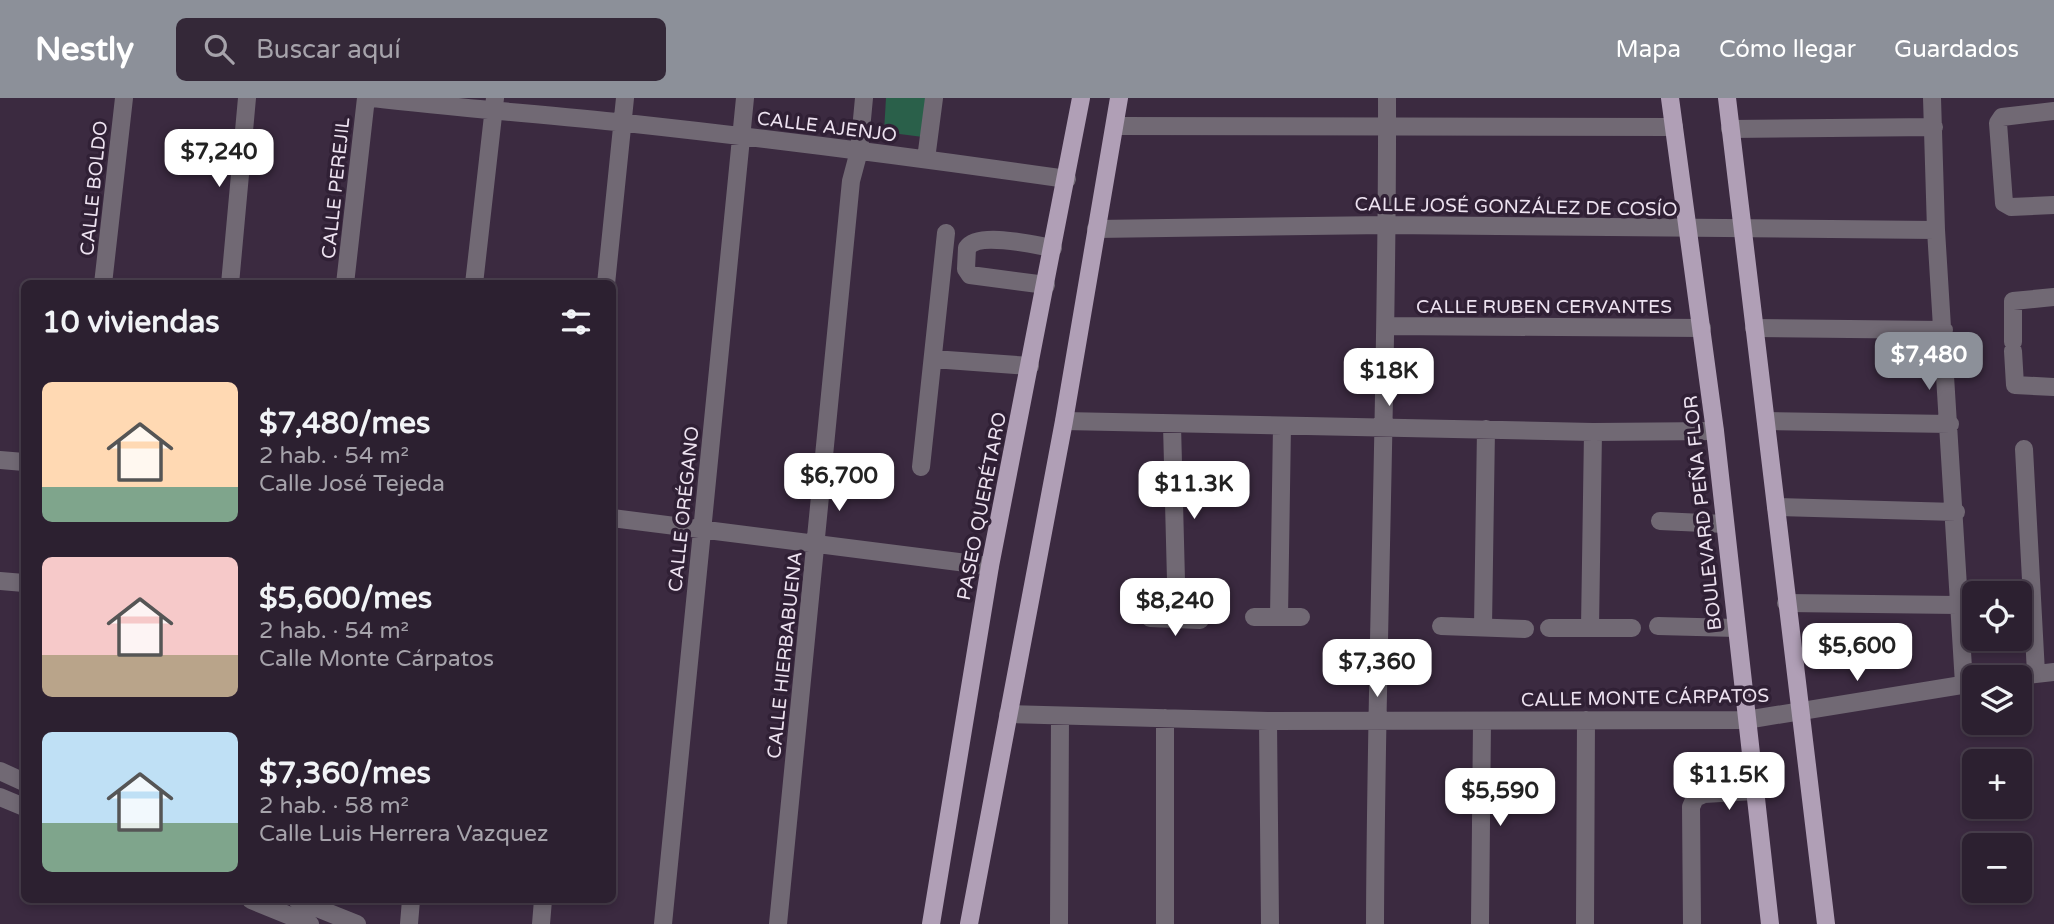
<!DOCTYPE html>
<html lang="es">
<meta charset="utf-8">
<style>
body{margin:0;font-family:"Varela Round",sans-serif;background:#342838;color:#f1f3f6;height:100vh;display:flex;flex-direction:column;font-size:26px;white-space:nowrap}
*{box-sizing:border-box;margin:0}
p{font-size:23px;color:#a6a3ab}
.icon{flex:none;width:38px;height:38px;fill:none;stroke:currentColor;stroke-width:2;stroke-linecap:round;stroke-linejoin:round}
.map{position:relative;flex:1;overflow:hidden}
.side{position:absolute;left:21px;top:182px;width:595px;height:623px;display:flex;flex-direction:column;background:#2c2030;border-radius:10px;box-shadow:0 4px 10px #0003,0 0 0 2px #483e4c}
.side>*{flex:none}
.fabs{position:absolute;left:1962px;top:483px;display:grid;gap:14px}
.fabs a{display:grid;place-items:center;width:70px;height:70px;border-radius:10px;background:#2c2030;box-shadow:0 4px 10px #0003,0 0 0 2px #483e4c;font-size:35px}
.price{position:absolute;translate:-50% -60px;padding:0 16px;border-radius:14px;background:#fff;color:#222;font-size:23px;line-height:46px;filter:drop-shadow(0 2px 4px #0008)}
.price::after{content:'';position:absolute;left:50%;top:42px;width:21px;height:16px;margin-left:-10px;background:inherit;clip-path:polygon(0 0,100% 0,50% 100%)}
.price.current{background:#8c9099;color:#fff}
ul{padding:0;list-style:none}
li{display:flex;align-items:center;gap:21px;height:175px;padding:0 21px}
li span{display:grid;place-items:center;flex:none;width:196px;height:140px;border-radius:10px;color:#555}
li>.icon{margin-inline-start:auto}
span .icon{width:84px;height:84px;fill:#fffc;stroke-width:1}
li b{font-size:30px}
h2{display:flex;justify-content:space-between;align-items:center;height:84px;padding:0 21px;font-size:30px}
header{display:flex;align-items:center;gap:42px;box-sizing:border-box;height:98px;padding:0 35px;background:#8c9099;color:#fff}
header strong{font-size:33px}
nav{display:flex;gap:38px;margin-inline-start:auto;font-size:24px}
.search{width:490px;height:63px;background:#342838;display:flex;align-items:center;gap:18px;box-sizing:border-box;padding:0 24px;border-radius:10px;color:#a6a3ab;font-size:26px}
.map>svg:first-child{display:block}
.green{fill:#2a604a}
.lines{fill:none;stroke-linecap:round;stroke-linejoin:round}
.minor{stroke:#716974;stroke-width:18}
.major{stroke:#b09fb6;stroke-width:18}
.labels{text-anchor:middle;stroke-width:7;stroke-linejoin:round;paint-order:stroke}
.street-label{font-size:19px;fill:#ede2f0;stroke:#302035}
</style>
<header>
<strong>Nestly</strong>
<div class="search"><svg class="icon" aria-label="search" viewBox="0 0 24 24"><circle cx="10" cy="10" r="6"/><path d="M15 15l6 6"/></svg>Buscar aquí</div>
<nav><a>Mapa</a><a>Cómo llegar</a><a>Guardados</a></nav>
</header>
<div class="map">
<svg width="2054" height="826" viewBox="0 0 2054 826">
<rect width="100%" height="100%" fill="#3b2a40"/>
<path class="green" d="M886,0H927L923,39L884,34Z"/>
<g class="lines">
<path class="minor" d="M373,0C457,10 541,16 626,25C773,41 920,60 1067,81
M1932,0L1936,132L1964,586
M2054,13L2002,19L1998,25L2004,105L2011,109L2054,107
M1115,28L1674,29
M1730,31L1934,29
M926,61L934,0
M1096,131L1386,127L1936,132
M103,186L124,0
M230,186L247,0
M345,186L366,0
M474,186L495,0
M606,186L625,0
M1046,187L970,177L966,171L967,150C978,133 1034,147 1053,150
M1386,228L1702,230
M1754,230L1944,232
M2013,244V203L2054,199
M2013,253L2015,287L2054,289
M933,261L1030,268
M1064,323L1593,334L1715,333
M1766,323L1950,326
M1172,327L1177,521
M2024,351L2036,575
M0,362L24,364
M921,369L946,135
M1776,409L1956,414
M612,420L990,468
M1660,423L1725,426
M0,483L24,485
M1786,505L1958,507
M1254,519H1301
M1279,519L1282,328
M1150,520L1200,522
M1441,528L1525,531
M1658,528L1736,530
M1483,529L1486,331
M1549,530H1632
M1590,530L1593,334
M2009,579L2054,574
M1008,616L1268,623L1746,622L1974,585
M1165,620V826
M1268,623L1270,826
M0,673L24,684
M0,699L24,709
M251,802L310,826
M297,802L357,826
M409,826L411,802
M541,826L543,802
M663,826L745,0
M778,826L851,83L859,53L864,0
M1059,826L1060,618
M1375,826C1376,551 1388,275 1387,0
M1480,826L1482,624
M1585,826L1586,622
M1692,826L1691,709L1695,700L1704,696L1754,693"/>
<path class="major" d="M1670,0L1715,333L1770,826
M1727,0L1826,826
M931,826L990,468L1081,0
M969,826L1064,323L1119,0"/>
</g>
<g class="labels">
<g class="street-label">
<text transform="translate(827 28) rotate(7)" y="7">CALLE AJENJO</text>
<text transform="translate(93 90) rotate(-84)" y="7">CALLE BOLDO</text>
<text transform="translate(335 90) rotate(-84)" y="7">CALLE PEREJIL</text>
<text transform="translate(1516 108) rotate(1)" y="7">CALLE JOSÉ GONZÁLEZ DE COSÍO</text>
<text x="1544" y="215">CALLE RUBEN CERVANTES</text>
<text transform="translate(981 408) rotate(-79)" y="7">PASEO QUERÉTARO</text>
<text transform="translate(683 411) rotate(-84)" y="7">CALLE ORÉGANO</text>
<text transform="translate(1702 415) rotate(-96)" y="7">BOULEVARD PEÑA FLOR</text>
<text transform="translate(784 557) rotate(-84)" y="7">CALLE HIERBABUENA</text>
<text transform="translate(1645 599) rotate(-1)" y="7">CALLE MONTE CÁRPATOS</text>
</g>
</g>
</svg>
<div class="fabs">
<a><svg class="icon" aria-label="locate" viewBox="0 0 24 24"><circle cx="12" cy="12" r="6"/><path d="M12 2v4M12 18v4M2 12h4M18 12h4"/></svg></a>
<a><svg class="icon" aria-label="layers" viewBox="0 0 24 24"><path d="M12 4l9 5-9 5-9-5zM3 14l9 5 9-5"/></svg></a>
<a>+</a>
<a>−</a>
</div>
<b class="price" style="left:219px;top:91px">$7,240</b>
<b class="price current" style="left:1929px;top:294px">$7,480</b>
<b class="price" style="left:1389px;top:310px">$18K</b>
<b class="price" style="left:839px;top:415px">$6,700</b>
<b class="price" style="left:1194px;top:423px">$11.3K</b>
<b class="price" style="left:1175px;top:540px">$8,240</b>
<b class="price" style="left:1857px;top:585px">$5,600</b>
<b class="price" style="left:1377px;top:601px">$7,360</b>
<b class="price" style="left:1729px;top:714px">$11.5K</b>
<b class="price" style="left:1500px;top:730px">$5,590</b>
<section class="side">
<h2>10 viviendas<svg class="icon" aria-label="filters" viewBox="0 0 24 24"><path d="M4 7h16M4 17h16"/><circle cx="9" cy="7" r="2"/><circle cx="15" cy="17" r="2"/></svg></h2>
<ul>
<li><span style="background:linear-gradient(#ffd9b3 75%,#7fa58c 0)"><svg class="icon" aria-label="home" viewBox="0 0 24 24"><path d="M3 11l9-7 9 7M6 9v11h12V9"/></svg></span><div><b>$7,480/mes</b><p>2 hab. · 54 m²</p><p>Calle José Tejeda</p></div></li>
<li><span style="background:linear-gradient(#f6c9c9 70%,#b9a48a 0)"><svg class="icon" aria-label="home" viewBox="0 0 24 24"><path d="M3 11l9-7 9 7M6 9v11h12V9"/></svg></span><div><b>$5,600/mes</b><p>2 hab. · 54 m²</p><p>Calle Monte Cárpatos</p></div></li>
<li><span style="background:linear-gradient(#bfe0f5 65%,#7fa58c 0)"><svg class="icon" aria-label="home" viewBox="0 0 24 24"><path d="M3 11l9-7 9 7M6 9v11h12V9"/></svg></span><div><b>$7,360/mes</b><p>2 hab. · 58 m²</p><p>Calle Luis Herrera Vazquez</p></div></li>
</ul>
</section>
</div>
